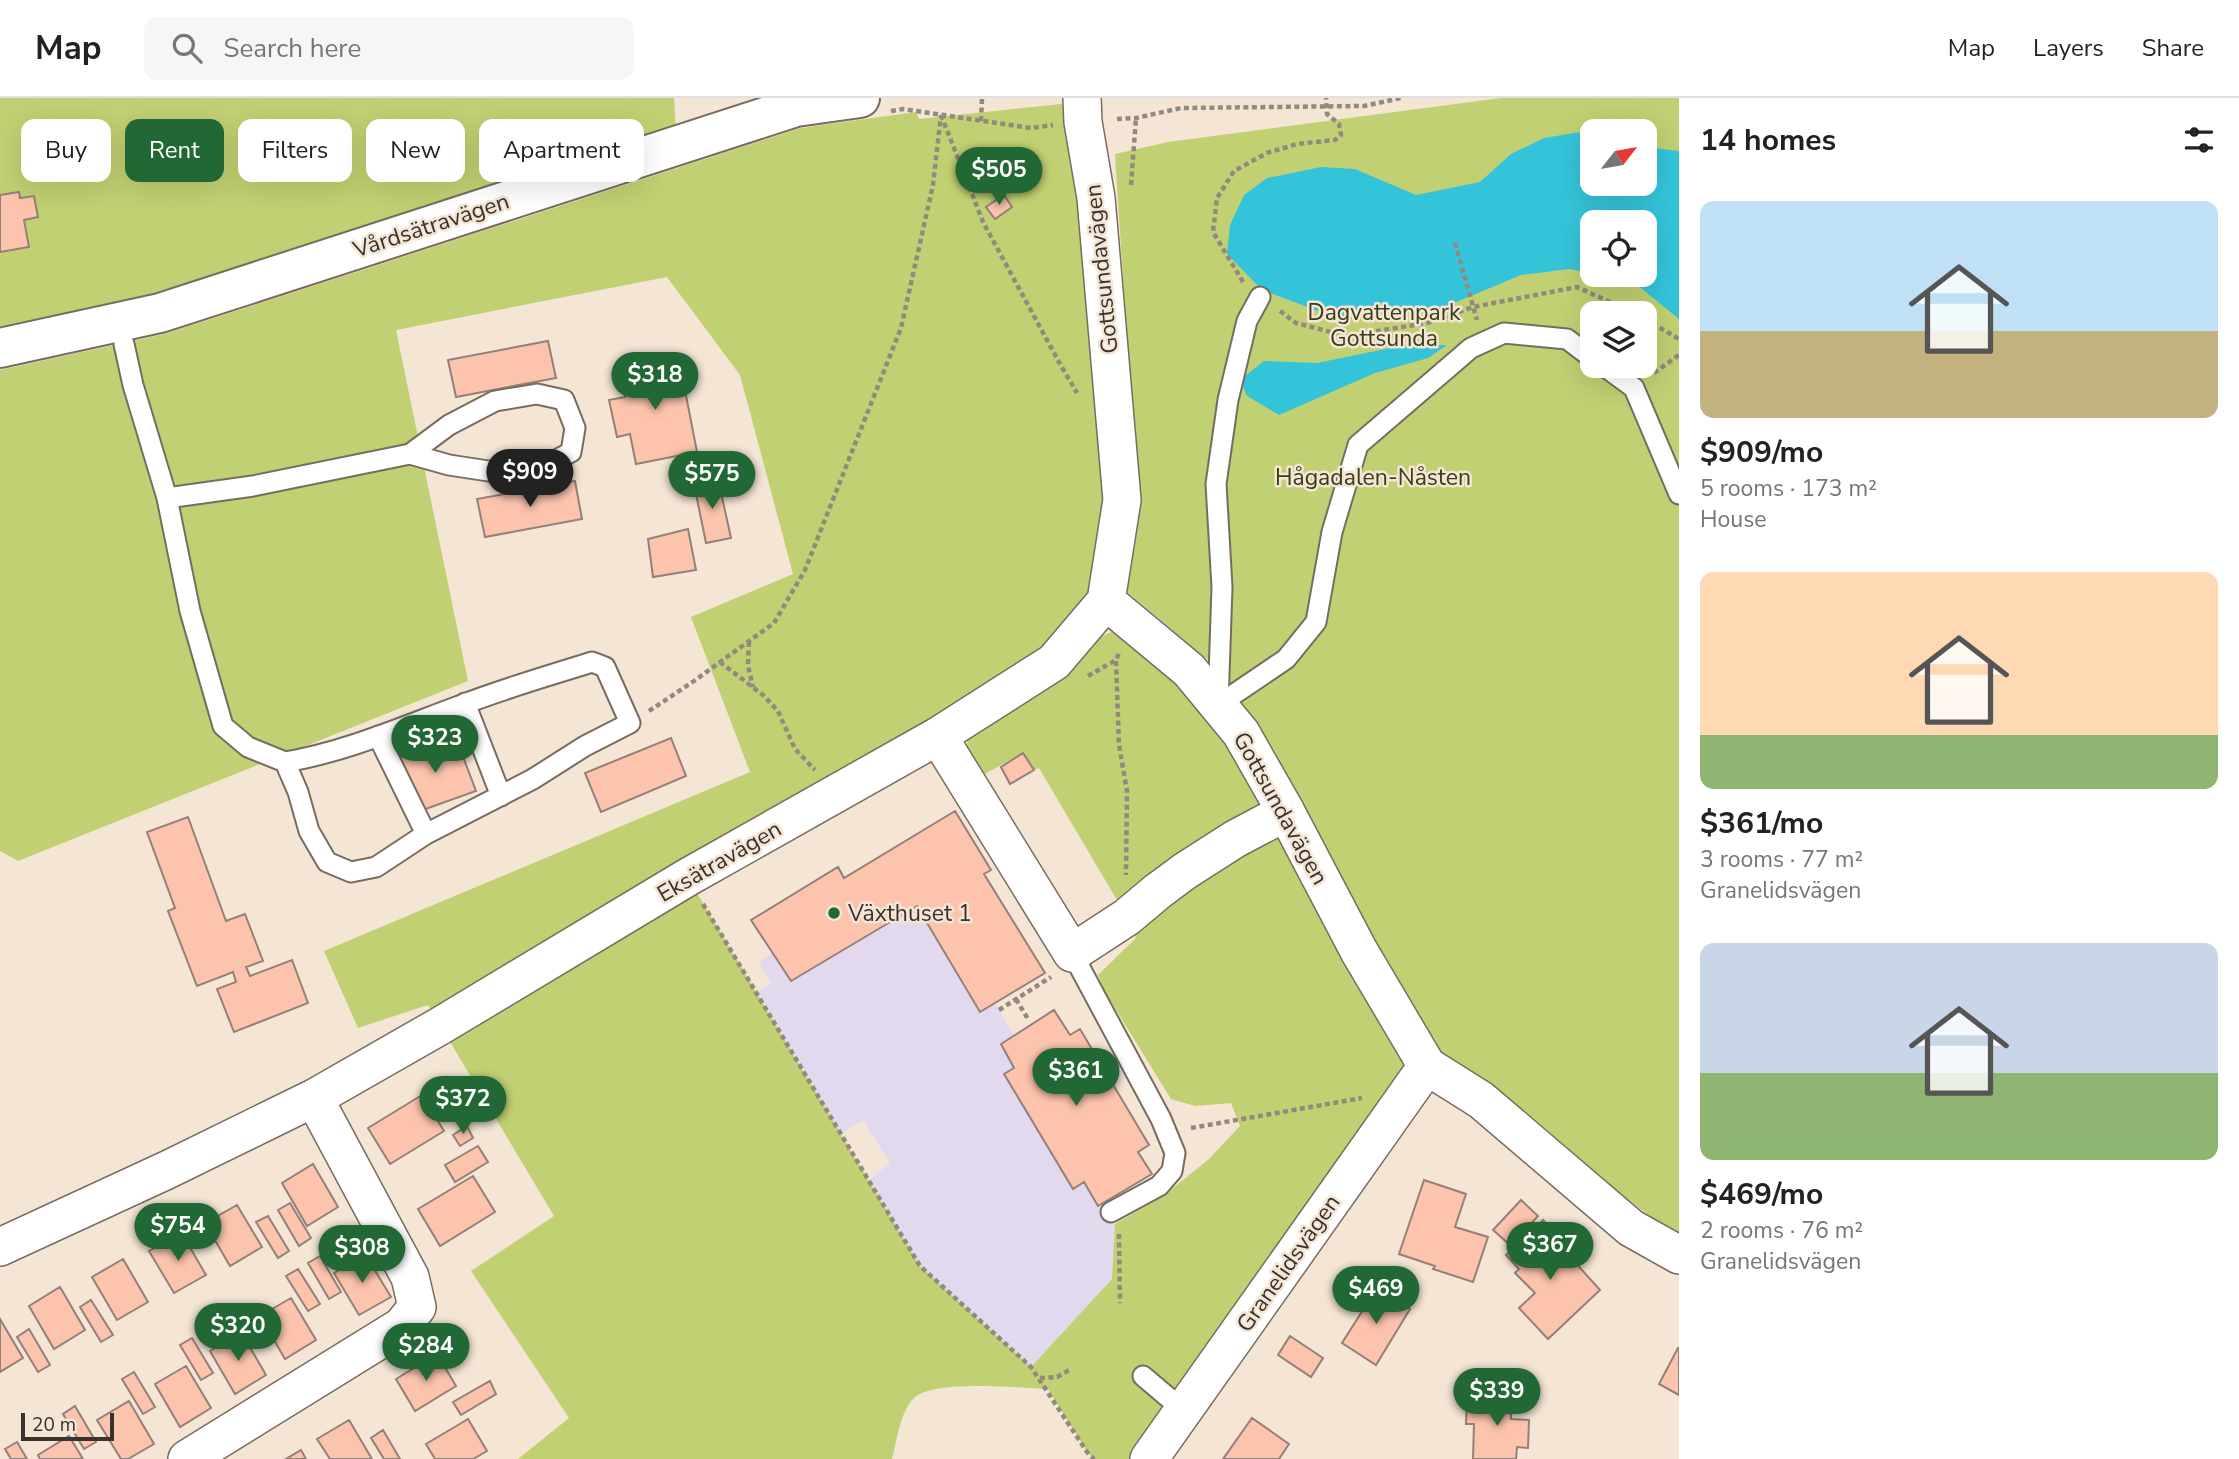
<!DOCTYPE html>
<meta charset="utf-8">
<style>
body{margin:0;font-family:"Nunito Sans",sans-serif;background:#f6f6f6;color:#222;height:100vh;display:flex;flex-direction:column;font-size:26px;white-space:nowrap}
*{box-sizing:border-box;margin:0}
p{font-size:23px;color:#767676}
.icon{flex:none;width:38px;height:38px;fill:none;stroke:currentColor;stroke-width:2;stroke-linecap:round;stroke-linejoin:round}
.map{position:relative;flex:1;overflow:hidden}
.panel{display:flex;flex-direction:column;background:#fff;width:560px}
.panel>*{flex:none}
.hud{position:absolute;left:21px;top:21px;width:665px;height:63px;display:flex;gap:14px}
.needle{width:46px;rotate:59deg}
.fabs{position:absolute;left:1580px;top:21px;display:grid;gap:14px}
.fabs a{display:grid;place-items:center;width:77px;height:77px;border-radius:14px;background:#fff;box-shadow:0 7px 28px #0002;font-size:35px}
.scale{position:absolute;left:21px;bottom:18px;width:93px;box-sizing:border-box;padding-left:7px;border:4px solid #39332d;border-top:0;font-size:19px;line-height:24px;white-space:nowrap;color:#39332d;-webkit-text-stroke:5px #f4e5d5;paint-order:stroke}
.price{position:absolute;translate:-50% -60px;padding:0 16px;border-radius:24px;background:#226835;color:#fff;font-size:23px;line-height:46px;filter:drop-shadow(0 2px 4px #0008)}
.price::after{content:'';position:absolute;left:50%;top:42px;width:21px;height:16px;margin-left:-10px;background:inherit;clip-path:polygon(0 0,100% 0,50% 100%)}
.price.selected{background:#222;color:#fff}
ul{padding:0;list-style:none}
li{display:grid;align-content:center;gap:14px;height:371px;padding:0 21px}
li span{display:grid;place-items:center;height:217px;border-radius:14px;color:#555}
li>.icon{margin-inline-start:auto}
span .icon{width:126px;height:126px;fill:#fffc;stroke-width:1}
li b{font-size:30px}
h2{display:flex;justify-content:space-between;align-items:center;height:84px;padding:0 21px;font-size:30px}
.pill{padding:0 24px;border-radius:14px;background:#fff;box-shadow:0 7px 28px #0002;font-size:24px;line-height:63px}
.pill.selected{background:#226835;color:#fff}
header{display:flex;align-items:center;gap:42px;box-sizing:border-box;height:98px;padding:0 35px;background:#fff;border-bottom:2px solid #e0e0e0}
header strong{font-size:33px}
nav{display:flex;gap:38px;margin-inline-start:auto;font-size:24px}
.search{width:490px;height:63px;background:#f6f6f6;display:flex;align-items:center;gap:18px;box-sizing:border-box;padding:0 24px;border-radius:14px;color:#767676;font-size:26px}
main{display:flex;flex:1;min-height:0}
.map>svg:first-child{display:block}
.education{fill:#e2d9ee}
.green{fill:#c1d072;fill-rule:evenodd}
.water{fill:#34c4da}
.building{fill:#fcc4ad;stroke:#948078;stroke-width:2}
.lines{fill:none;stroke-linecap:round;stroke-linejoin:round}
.lane-casing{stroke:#796c5e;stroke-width:23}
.street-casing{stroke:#796c5e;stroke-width:40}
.secondary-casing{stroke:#796c5e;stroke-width:42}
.path{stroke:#93897e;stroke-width:4.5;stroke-dasharray:5 3.5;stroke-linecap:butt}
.lane{stroke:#fff;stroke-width:19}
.street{stroke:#fff;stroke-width:37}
.secondary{stroke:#fff;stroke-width:38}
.poi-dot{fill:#226835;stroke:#f4e5d5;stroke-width:2.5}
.labels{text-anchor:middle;stroke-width:5;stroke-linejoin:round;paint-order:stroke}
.street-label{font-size:23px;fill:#39332d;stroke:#f4e5d5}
.park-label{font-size:23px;fill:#373d16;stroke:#f4e5d5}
.poi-label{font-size:23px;fill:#39332d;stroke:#f4e5d5;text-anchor:start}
</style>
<header>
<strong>Map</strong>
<div class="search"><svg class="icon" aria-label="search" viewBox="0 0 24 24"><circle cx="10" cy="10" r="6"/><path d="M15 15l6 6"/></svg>Search here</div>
<nav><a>Map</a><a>Layers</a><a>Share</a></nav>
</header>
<main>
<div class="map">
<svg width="1679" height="1361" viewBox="0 0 1679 1361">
<rect width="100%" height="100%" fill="#f4e5d5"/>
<path class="education" d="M917,808L979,914L995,905L1014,938L1001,946L1014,970L1005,976L1073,1091L1084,1084L1098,1107L1105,1104L1115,1126L1112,1181L1031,1269L920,1168L869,1082L890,1065L863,1022L841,1036L758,894L771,885L759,864L774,854L791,883Z"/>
<path class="green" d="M0,0H674L676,35L65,222L0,233Z
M1501,0H1679V1140L1429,950L1291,683L1220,572L1111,480L1054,564L688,780L920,1168L1031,1269L1112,1181L1115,1126L1162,1099L1209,1061L1240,1028L1231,1005L1195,1008L1171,1001L1105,894L1098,877L1136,840L1127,819L1039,670L1034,672L1023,655L981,678L966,651L969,634L1093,542L1134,524L1189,572L1427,968L1149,1361H1094L1087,1354L1048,1291C1019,1290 934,1281 914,1300C900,1314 897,1342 892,1361H518L569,1320L471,1173L554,1118L428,907L358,930L324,853L750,674L691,519L793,476L740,277L667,179L396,232L468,583L18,763L0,753V272L165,236L801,30L916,14L919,21L1080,4L1132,319L1115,56L1168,44ZM1592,33H1645V86H1592ZM1592,124H1645V177H1592ZM1592,215H1645V268H1592Z"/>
<path class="water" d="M1587,33L1592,35V86H1645V49L1679,53V221L1631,182L1603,177H1645V124H1592V175L1569,171L1521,177L1447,208L1343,222L1262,192L1227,156L1230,127L1244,97L1267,80L1321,69L1355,71L1416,97L1480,84L1511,56L1544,40Z
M1447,247L1428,260L1375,275L1279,317L1247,298L1240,282L1264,263L1317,265L1400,248Z"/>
<path class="building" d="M19,94L20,100L34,98L38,119L24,122L29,149L0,154V97Z
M1004,97L1012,109L995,121L986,109Z
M548,243L556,280L456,299L448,262Z
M679,261L697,354L636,366L630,336L617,339L609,302L625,299L620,273Z
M718,381L731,440L706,445L694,386Z
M575,383L582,421L485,439L477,401Z
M688,431L696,472L653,479L648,441Z
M434,639L443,663L462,656L476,693L420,713L398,652Z
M671,640L686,678L601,714L585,675Z
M1023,655L1034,672L1010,686L1001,669Z
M955,713L991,772L984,776L1045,875L980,914L917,808L791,883L751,822L838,769L844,780Z
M188,719L226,823L245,816L263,863L246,869L250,878L292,862L308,905L234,934L217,891L236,884L233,874L197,888L168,813L175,810L147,734Z
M1054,912L1070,937L1080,931L1149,1047L1138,1054L1152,1076L1098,1108L1084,1084L1073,1091L1004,976L1014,970L1001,946Z
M422,997L444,1033L390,1066L368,1030Z
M467,1028L473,1040L460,1048L453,1037Z
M478,1048L488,1064L455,1084L445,1067Z
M313,1066L338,1109L307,1128L282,1085Z
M473,1078L495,1114L440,1148L418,1111Z
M1424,1082L1466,1096L1455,1129L1488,1139L1473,1184L1433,1171L1435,1168L1399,1156Z
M1521,1102L1538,1118L1511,1148L1493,1132Z
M290,1105L311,1140L299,1148L278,1112Z
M237,1107L262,1149L230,1168L205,1125Z
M268,1118L289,1153L278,1160L256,1124Z
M1543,1122L1558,1138L1547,1148L1566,1168L1573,1162L1600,1192L1548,1241L1519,1210L1535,1195L1515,1175L1519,1171L1506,1157Z
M181,1134L206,1177L174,1195L149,1153Z
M365,1156L391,1199L359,1217L334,1175Z
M320,1158L341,1194L329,1201L308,1165Z
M123,1161L148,1204L117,1222L92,1179Z
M298,1171L320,1206L308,1213L286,1178Z
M60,1189L85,1232L54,1251L29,1208Z
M1377,1190L1410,1211L1376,1267L1342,1245Z
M291,1200L316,1242L285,1261L260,1218Z
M91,1202L113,1237L101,1244L80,1209Z
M243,1206L264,1241L252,1249L231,1213Z
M0,1221L23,1260L0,1274Z
M447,1227L454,1239L418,1261L411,1248Z
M29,1231L50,1267L38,1274L17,1239Z
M241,1234L266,1277L235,1296L210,1253Z
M1290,1238L1323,1260L1311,1279L1278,1257Z
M192,1240L213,1275L201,1282L180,1247Z
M1678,1250H1679V1297L1659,1286Z
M437,1256L456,1288L415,1313L396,1281Z
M186,1268L211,1310L180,1329L155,1286Z
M134,1274L155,1309L143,1316L122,1281Z
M490,1283L496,1296L461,1317L453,1304Z
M1487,1295L1512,1296L1511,1321L1529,1322L1528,1350L1517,1349L1516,1361H1473L1474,1326H1466L1467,1305L1486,1306Z
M129,1303L154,1346L128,1361H121L97,1322Z
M75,1308L96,1344L84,1351L63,1316Z
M1252,1320L1289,1346L1279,1361H1223Z
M468,1321L487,1353L473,1361H435L426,1346Z
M349,1322L372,1361H330L317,1341Z
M383,1332L400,1361H384L371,1340Z
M69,1338L83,1361H40L38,1357Z
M17,1344L27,1361H11L5,1351Z
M301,1352L306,1361H286Z"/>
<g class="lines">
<g class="lane-casing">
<path id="lane" d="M1260,199L1247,223L1228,302L1216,386L1222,489L1218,607L1286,561L1316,524L1332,434L1358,347L1471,250L1504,235L1567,241L1592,260
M124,246L133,287L167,400L190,513L223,628L248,649L285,664L298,694L309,733L327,764L351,774L376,769L426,736L533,681L585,648L630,625L605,569L592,564C548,578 502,591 459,608C402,629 345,654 285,664
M1604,268L1634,290L1679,396
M167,400L253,388L410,356L449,367L495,374L538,372L571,354L575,330L564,302L537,296L495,303L449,327L410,356
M465,605L501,698
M378,638L426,736
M1072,855L1161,1021L1175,1055L1172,1073L1159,1088L1111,1114
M1143,1278L1183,1312"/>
</g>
<g class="street-casing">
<path id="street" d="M1082,0L1083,24L1096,100L1122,402L1106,503L1189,572L1241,635L1286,714L1359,853L1427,968L1481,1002L1631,1130L1679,1157
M938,638L1072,855L1127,819L1158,793L1185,773L1235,741L1286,714
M0,1149L167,1072L314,1000L440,928L688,779L938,638L1054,564L1106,503
M187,1361L402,1228L417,1209L410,1179L314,1000
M1149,1361L1427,968"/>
</g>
<g class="secondary-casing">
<path id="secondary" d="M0,250L160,215L796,9L860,0"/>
</g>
<path class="path" d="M891,13L903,11L1031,30L1053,27
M941,17L983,124L1060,266L1077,295
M1117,21L1136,20L1181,10L1364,8L1401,0
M981,23L982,0
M1131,87L1136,20
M1455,145L1477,222
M1243,184L1213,134L1217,100L1234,73L1267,55L1297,46L1335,42L1341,37L1339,26L1327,16L1326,0
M1280,213L1296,225L1346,238L1427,225L1473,209L1577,189L1634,215
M1645,221L1679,241
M1654,275L1679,257
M749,544L748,568L753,589
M1116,563L1119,647L1127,693L1126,777
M720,564L763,597L778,613L795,651L815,672
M1088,578L1116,562L1119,555
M649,613L694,583L774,525L805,472L901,230L933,87L941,17
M703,806L920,1168L1031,1269L1087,1354L1094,1361
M1016,901L1028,921
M999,912L1051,879
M1191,1030L1362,1000
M1119,1136L1120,1205
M1040,1280L1057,1279L1071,1271"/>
<use href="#lane" class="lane"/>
<use href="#street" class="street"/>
<use href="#secondary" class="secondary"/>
</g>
<circle class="poi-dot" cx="834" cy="815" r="7"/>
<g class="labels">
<g class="street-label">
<text transform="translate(431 127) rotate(-18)" y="8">Vårdsätravägen</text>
<text transform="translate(1101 171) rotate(-96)" y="8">Gottsundavägen</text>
<text transform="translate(1281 710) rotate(61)" y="8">Gottsundavägen</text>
<text transform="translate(719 763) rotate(-30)" y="8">Eksätravägen</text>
<text transform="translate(1288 1165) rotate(-55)" y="8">Granelidsvägen</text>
</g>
<g class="park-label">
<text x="1384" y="222">Dagvattenpark<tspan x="1384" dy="26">Gottsunda</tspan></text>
<text x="1373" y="387">Hågadalen-Nåsten</text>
</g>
<g class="poi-label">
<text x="848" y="823">Växthuset 1</text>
</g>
</g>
</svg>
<div class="fabs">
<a><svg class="needle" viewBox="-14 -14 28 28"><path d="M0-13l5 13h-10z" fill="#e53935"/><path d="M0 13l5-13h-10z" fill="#767676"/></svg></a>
<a><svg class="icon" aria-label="locate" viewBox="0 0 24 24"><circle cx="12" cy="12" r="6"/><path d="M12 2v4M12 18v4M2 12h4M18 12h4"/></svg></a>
<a><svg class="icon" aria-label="layers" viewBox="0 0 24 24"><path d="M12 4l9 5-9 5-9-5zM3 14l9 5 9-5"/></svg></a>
</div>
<div class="scale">20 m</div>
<b class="price" style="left:999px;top:109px">$505</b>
<b class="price" style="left:655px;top:314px">$318</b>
<b class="price selected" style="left:530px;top:411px">$909</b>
<b class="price" style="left:712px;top:413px">$575</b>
<b class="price" style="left:435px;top:677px">$323</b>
<b class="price" style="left:1076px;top:1010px">$361</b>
<b class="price" style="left:463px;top:1038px">$372</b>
<b class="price" style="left:178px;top:1165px">$754</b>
<b class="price" style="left:1550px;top:1184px">$367</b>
<b class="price" style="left:362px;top:1187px">$308</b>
<b class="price" style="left:1376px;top:1228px">$469</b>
<b class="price" style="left:238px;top:1265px">$320</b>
<b class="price" style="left:426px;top:1285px">$284</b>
<b class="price" style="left:1497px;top:1330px">$339</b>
<div class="hud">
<a class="pill">Buy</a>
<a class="pill selected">Rent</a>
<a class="pill">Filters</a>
<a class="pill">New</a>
<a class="pill">Apartment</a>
</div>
</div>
<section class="panel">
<h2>14 homes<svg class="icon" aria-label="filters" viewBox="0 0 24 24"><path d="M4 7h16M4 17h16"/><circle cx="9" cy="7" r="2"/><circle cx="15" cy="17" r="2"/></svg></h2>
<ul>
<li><span style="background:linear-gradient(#bfe0f5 60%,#c2b280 0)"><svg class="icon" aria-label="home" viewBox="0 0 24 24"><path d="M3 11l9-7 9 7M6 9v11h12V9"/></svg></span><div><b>$909/mo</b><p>5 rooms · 173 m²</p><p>House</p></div></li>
<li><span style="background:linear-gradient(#ffd9b3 75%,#8fb573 0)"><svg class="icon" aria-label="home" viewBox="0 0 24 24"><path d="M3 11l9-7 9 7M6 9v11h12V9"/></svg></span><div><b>$361/mo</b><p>3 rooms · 77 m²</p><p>Granelidsvägen</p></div></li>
<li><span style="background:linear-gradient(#c9d6e8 60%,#8fb573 0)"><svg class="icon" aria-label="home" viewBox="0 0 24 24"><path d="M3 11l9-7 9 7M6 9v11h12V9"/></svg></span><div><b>$469/mo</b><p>2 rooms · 76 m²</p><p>Granelidsvägen</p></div></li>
</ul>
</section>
</main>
